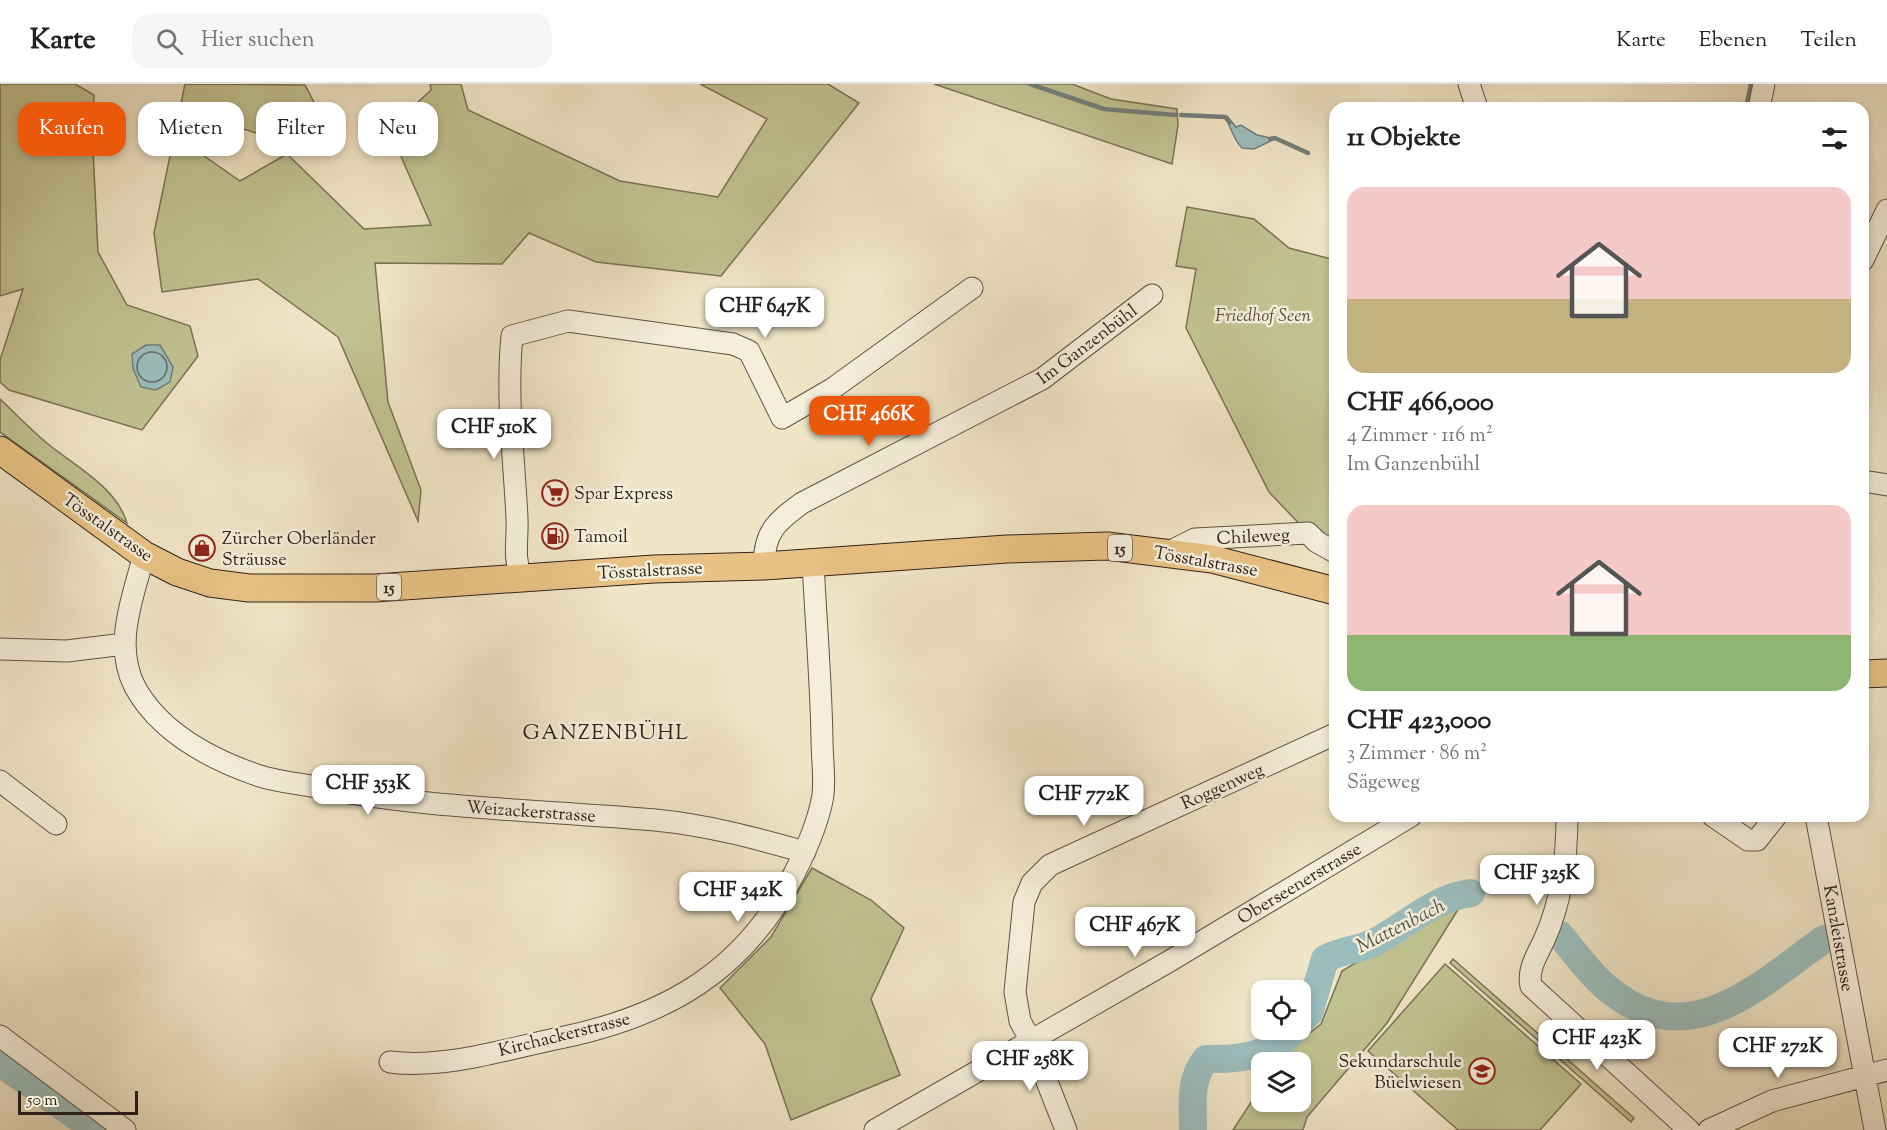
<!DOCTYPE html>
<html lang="de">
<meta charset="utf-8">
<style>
body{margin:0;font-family:"Sorts Mill Goudy",serif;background:#f6f6f6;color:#222;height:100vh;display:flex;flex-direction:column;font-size:22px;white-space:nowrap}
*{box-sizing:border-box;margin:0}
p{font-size:20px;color:#767676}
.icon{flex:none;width:33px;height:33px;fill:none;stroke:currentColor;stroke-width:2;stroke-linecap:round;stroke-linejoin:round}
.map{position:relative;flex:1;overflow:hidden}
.panel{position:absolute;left:1329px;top:18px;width:540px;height:720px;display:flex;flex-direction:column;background:#fff;border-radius:18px;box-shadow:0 3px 9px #0003}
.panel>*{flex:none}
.top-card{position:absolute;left:18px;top:18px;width:570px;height:54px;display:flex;gap:12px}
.tools{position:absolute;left:1251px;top:896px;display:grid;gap:12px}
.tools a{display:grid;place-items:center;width:60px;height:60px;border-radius:12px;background:#fff;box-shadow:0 3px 9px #0003;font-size:30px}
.scale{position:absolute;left:18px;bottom:15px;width:120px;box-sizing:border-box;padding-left:6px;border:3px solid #322119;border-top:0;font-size:16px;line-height:21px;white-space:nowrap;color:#322119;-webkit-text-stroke:4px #f5eedb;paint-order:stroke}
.price{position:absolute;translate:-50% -51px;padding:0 14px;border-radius:12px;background:#fff;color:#222;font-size:20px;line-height:39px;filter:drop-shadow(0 2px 3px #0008)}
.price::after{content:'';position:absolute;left:50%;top:36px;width:18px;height:14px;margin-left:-9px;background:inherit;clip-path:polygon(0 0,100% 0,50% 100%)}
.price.selected{background:#ea580c;color:#fff}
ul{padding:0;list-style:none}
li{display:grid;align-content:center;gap:12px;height:318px;padding:0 18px}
li span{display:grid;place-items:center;height:186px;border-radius:18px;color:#555}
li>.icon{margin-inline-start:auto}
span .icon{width:108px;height:108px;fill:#fffc;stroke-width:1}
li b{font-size:26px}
h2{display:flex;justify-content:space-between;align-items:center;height:72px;padding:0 18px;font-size:26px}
.chip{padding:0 21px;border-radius:18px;background:#fff;box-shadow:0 3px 9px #0003;font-size:21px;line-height:54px}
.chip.selected{background:#ea580c;color:#fff}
header{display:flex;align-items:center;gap:36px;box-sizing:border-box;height:84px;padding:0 30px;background:#fff;border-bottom:2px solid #e0e0e0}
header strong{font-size:28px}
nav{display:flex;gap:33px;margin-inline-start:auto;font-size:21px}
.search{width:420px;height:54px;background:#f6f6f6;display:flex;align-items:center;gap:15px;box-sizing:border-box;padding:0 21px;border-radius:18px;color:#767676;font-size:22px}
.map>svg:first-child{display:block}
.green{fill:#c1c291;stroke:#7a7255;stroke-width:1.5}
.water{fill:#9cbdbd;stroke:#727f7b;stroke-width:1.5}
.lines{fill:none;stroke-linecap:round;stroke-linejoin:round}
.shore{stroke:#676f6b;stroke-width:1.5}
.stream{stroke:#727f7b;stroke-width:4.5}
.river{stroke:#9cbdbd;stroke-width:28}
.minor-casing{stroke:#625244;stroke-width:23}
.major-casing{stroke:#322119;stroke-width:29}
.minor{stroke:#f5eedb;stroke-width:21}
.major{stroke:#e8c284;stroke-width:27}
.labels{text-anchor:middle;stroke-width:5;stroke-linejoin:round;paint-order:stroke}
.shield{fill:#f5eedb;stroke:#6c5e53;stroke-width:1.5}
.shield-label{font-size:16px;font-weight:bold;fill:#322119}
.park-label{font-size:18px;font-style:italic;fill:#5d513d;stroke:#f5eedb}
.street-label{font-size:18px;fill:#322119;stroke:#f5eedb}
.poi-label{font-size:18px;fill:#322119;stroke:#f5eedb;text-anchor:start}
.water-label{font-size:20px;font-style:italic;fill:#52504a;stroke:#f5eedb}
.quarter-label{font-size:21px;letter-spacing:1.5px;fill:#322119;stroke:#f5eedb}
</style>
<header>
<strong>Karte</strong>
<div class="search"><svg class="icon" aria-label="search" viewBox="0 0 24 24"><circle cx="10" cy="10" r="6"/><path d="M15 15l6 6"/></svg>Hier suchen</div>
<nav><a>Karte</a><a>Ebenen</a><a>Teilen</a></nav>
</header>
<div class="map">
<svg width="1887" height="1046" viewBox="0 0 1887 1046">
<rect width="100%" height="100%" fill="#f0e5c7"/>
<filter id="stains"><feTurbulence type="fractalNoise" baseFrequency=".00333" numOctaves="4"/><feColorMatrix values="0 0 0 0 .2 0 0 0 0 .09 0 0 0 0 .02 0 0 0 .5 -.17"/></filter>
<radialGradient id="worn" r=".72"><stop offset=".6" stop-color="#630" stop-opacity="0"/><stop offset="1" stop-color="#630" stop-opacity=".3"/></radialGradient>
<path class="green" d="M0,0H75L94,11L92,45L98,168L127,221L190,242L198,272L142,346L9,306L0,298V276L23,205L0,212Z
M185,0L305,1L319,28L290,60L210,34L200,69L240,97L287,70L364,145L431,141L389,45L431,6L430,0H461L468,26L620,97L718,113L767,35L700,0H828L859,19L721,192L596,178L529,149L502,180L375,179L388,318L421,406L418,437L338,253L258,195L162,208L154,149Z
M934,0H1072L1111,15L1177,25L1178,41L1172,80Z
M1187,123L1254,135L1289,164L1335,176V468L1308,449L1269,408L1186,244L1196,185L1176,182Z
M0,315C16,330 31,346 48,360C75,382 117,404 127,439L0,348Z
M812,784L871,816L904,844L871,915L900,991L791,1036L765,960L720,904L771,853Z
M1455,819L1459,824L1387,939L1307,1033L1303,1046H1233L1261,1003L1262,1017H1300V978H1273L1321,940L1342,887Z
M1453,875L1634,1034L1631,1038L1450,879Z
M1445,880L1581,1000L1540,1046H1458L1368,967Z"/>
<path class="water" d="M1227,32L1236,43L1241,41L1257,51L1275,55L1254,65L1242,64C1233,55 1232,44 1225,34Z
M146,261H160L173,283L170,298L156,306L141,303L133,284L132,270Z"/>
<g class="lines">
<path class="shore" d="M137 283a15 15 0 1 1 30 0a15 15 0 1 1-30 0Z"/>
<path class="stream" d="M1030,0L1104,25L1175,31
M1746,24L1751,0
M1181,31L1225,33L1230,38
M1270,55L1275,54L1308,69"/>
<path class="river" d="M1560,851C1577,871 1594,896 1616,911C1693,968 1762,899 1824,855
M1300,938L1309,929L1325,875C1341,866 1358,866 1373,859C1407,842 1432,814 1471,809
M0,979L96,1046
M1193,1046C1193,1020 1189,996 1206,975C1240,976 1271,972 1295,945"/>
<g class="minor-casing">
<path id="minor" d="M1469,0L1477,24
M1759,24L1764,0
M1863,176L1887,126
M1863,397L1887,401
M1167,469L1195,455L1308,449L1317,458L1335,468
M144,471C133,513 113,561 135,603C159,647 209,674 254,690C275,698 299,699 321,704C431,725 543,726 655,736C707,741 755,754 805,768
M764,482C764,448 776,438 802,419L1042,295L1152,211
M521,493C513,473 518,455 517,434C514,373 506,313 512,252L568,237L733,260L749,267L782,334L832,305L972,204
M0,565L67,567L124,560
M0,697L56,740
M1567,732C1567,774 1562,816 1545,854C1538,870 1527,885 1531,902L1689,1046
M1713,732L1748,756H1757L1776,732
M1816,732L1875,1046
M0,952L125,1046
M390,978C447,985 505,965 560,954C667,932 745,887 795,788C807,764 819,736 823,711C825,693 822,673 822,656C821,597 816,538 813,479
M875,1046L1168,878L1411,732
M1066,1046L1031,957L1020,937L1015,908L1024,818L1032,799L1050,781L1335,650
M1709,1046L1772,1017L1887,986"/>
</g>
<g class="major-casing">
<path id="major" d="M0,366L144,471L177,488L210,499L249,504H375L654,485L764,482L1007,465L1107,462L1212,475L1335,507
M1863,590L1887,589"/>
</g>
<use href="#minor" class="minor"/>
<use href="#major" class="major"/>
</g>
<defs>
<g id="supermarket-ring" transform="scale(1.35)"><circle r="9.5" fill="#f5eedb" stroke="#8f2418" stroke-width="1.5"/><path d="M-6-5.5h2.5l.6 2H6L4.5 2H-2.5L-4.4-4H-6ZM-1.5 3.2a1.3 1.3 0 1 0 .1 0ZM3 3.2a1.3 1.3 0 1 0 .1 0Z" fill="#8f2418"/></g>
<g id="fuel-ring" transform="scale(1.35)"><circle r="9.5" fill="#f5eedb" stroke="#8f2418" stroke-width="1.5"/><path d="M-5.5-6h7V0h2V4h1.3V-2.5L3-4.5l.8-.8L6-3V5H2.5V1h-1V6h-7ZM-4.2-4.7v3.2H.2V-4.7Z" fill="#8f2418"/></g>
<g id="shop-ring" transform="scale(1.35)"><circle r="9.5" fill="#f5eedb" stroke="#8f2418" stroke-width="1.5"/><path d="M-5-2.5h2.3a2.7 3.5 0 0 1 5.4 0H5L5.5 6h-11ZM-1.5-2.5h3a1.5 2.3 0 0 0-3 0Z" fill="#8f2418"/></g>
<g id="school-ring" transform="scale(1.35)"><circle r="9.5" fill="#f5eedb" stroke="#8f2418" stroke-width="1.5"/><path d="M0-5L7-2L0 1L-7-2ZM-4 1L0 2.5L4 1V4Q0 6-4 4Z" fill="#8f2418"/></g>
</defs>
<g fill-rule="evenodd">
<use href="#supermarket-ring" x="555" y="409"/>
<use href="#fuel-ring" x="555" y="452"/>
<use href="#shop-ring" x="202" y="464"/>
<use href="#school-ring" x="1482" y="987"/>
</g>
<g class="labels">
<g class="shield">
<rect x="1108" y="451" width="24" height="26" rx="4.5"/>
<rect x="377" y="490" width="24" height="26" rx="4.5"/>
</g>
<g class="shield-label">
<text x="1120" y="470">15</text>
<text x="389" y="509">15</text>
</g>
<g class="park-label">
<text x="1263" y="237">Friedhof Seen</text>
</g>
<g class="street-label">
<text transform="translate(1087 260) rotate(-37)" y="6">Im Ganzenbühl</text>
<text transform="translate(108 443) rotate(35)" y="6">Tösstalstrasse</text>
<text transform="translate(1253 452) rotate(-3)" y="6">Chileweg</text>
<text transform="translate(1206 477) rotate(10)" y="6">Tösstalstrasse</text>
<text transform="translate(650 486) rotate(-3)" y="6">Tösstalstrasse</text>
<text transform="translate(1222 702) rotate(-24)" y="6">Roggenweg</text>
<text transform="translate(531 727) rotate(4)" y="6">Weizackerstrasse</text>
<text transform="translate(1299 799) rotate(-31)" y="6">Oberseenerstrasse</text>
<text transform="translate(1839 854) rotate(80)" y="6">Kanzleistrasse</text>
<text transform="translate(564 950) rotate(-14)" y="6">Kirchackerstrasse</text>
</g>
<g class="poi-label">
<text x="574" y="415">Spar Express</text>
<text x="574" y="458">Tamoil</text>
<text x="222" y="460">Zürcher Oberländer<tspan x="222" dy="21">Sträusse</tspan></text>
<text x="1462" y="983" text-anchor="end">Sekundarschule<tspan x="1462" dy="21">Büelwiesen</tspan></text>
</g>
<g class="water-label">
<text transform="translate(1400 841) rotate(-27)" y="7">Mattenbach</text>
</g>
<g class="quarter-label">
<text x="606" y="655">GANZENBÜHL</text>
</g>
</g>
<rect width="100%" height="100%" filter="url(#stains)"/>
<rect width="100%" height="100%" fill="url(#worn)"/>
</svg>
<div class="tools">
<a><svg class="icon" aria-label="locate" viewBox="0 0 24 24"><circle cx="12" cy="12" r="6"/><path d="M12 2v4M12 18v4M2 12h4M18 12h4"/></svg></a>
<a><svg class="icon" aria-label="layers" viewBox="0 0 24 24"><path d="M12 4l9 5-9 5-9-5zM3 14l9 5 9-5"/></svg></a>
</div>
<div class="scale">50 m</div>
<b class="price" style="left:765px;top:255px">CHF 647K</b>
<b class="price selected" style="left:869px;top:363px">CHF 466K</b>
<b class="price" style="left:494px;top:376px">CHF 510K</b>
<b class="price" style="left:368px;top:732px">CHF 353K</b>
<b class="price" style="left:1084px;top:743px">CHF 772K</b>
<b class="price" style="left:1537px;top:822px">CHF 325K</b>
<b class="price" style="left:738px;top:839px">CHF 342K</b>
<b class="price" style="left:1135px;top:874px">CHF 467K</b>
<b class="price" style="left:1597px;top:987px">CHF 423K</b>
<b class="price" style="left:1778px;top:995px">CHF 272K</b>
<b class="price" style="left:1030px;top:1008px">CHF 258K</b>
<div class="top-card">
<a class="chip selected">Kaufen</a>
<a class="chip">Mieten</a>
<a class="chip">Filter</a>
<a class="chip">Neu</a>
</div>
<section class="panel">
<h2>11 Objekte<svg class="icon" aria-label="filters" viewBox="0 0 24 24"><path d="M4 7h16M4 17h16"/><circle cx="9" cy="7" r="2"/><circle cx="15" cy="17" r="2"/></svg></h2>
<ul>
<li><span style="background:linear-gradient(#f6c9c9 60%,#c2b280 0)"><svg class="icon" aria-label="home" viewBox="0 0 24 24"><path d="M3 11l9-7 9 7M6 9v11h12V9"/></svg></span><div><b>CHF 466,000</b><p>4 Zimmer · 116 m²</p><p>Im Ganzenbühl</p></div></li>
<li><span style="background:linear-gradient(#f6c9c9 70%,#8fb573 0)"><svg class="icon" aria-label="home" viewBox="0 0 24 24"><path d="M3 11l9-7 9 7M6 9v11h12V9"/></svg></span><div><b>CHF 423,000</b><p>3 Zimmer · 86 m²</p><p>Sägeweg</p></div></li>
</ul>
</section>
</div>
